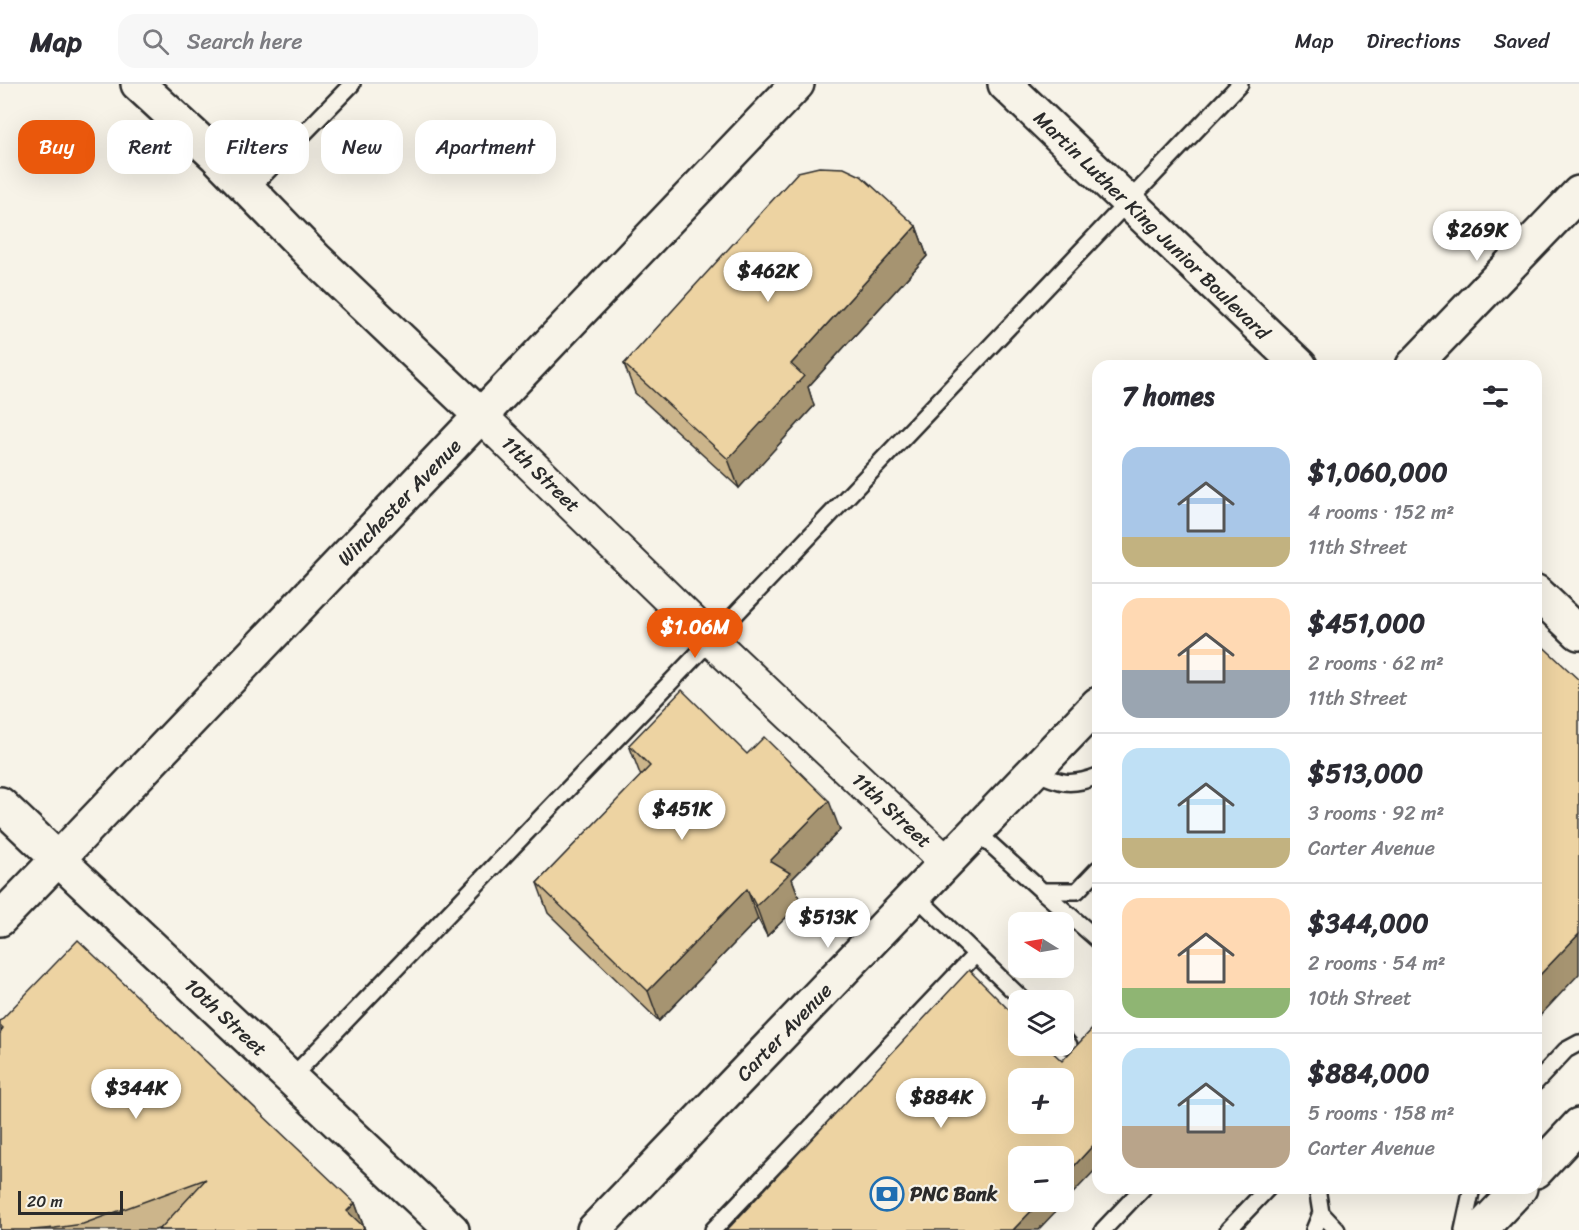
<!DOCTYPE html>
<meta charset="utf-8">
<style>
body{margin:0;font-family:Sriracha,sans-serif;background:#f7f7f7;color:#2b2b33;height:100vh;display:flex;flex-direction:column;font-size:22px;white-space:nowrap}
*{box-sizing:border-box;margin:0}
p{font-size:20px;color:#7c7c81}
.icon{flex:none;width:33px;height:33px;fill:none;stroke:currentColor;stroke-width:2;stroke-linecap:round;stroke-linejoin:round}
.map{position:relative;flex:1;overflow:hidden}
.side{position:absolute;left:1092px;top:276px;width:450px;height:834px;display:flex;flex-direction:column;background:#fff;border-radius:18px;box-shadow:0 6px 24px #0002}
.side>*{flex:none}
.guide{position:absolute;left:18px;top:36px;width:570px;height:54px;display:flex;gap:12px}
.needle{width:39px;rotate:281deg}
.buttons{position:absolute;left:1008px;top:828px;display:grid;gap:12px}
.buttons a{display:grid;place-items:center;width:66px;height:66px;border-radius:12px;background:#fff;box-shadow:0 6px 24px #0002;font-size:30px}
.scale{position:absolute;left:18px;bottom:15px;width:105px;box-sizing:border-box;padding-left:6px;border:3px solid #2b2b2b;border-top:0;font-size:16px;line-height:21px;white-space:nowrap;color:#2b2b2b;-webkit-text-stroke:4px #f7f3e8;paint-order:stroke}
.price{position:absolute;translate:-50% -51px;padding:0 14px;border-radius:21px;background:#fff;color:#222;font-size:20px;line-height:39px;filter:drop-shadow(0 2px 3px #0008)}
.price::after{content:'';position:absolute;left:50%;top:36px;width:18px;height:14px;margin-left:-9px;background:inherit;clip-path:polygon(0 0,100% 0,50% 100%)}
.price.selected{background:#ea580c;color:#fff}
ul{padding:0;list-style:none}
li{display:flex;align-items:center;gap:18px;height:150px;padding:0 30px}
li+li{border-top:2px solid #e1e1e2}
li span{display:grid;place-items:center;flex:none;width:168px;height:120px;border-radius:18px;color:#555}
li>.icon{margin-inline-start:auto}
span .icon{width:72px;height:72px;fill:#fffc;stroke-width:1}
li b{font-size:26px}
h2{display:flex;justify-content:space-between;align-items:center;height:72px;padding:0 30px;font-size:26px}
.pill{padding:0 21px;border-radius:18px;background:#fff;box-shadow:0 6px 24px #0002;font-size:21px;line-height:54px}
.pill.selected{background:#ea580c;color:#fff}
header{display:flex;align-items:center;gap:36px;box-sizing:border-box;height:84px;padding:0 30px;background:#fff;border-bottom:2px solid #e1e1e2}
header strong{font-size:28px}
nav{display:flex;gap:33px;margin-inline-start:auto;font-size:21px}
.search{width:420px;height:54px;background:#f7f7f7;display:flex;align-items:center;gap:15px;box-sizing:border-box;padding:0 21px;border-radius:18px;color:#7c7c81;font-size:22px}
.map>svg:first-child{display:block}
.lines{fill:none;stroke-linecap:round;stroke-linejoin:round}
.lane-casing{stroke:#2b2b2b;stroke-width:20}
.street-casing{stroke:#2b2b2b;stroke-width:36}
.secondary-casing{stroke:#2b2b2b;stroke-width:38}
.primary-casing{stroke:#2b2b2b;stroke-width:38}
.highway-casing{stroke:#2b2b2b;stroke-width:38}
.lane{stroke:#f7f3e8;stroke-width:15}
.street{stroke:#f7f3e8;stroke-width:32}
.secondary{stroke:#f7f3e8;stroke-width:33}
.primary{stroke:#f7f3e8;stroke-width:33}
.highway{stroke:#f7f3e8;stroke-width:33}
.wall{fill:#ccb58b;stroke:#2b2b2b;stroke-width:1.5}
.shaded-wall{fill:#a69471;stroke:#2b2b2b;stroke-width:1.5}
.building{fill:#edd3a2;stroke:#2b2b2b;stroke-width:1.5;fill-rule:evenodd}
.labels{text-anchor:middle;stroke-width:4.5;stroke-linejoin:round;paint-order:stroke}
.street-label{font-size:20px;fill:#2b2b2b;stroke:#f7f3e8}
.poi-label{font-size:20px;font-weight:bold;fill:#2b2b2b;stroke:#f7f3e8;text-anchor:start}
</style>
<header>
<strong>Map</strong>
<div class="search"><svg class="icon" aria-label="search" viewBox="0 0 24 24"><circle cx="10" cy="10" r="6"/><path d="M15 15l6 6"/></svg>Search here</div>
<nav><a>Map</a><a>Directions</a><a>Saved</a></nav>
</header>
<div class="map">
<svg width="1579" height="1146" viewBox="0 0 1579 1146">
<rect width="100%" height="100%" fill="#f7f3e8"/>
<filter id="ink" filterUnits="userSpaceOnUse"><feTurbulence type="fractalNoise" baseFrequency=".0167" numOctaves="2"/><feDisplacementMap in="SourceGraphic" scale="12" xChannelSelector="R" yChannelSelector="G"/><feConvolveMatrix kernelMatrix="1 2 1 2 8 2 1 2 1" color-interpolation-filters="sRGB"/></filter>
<g filter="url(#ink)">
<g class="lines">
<g class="lane-casing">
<path id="lane" d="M249,106L352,0
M1033,687C1059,699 1070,703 1098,692
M976,747L1042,807H1077L1098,785
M1042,807L1098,856
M915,811L1023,916
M1064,955L1069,961
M291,994L711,556L1240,0
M1536,998L1566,966L1579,959
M1321,1129L1337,1146
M713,1146L975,871
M1103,1146L1143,1104
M1228,1146L1268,1104
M1314,1146L1321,1129L1317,1104
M1463,1146L1472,1104"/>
</g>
<g class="street-casing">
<path id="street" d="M481,332L711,556L946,778"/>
</g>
<g class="secondary-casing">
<path id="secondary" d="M1413,282L1579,109
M0,835L58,775L452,1146
M1536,1087L1579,1041
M594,1146L1098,620
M1480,1146L1520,1104"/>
</g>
<g class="primary-casing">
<path id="primary" d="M1005,0L1300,282
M1536,508L1579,549"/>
</g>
<g class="highway-casing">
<path id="highway" d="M138,0L216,72L316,175L481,332
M0,720L58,775L797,0"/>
</g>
<use href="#lane" class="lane"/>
<use href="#street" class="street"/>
<use href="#secondary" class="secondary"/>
<use href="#primary" class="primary"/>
<use href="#highway" class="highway"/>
</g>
<path class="wall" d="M916,142L927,172L808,303L814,322L739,404L635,309L624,280Z
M629,661L747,670L840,746L792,795L801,819L767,852L758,835L659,937L548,829L537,799L641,692L640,690Z
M0,937L355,1119L365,1146H159L161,1144L155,1146H0L1,949Z"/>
<path class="shaded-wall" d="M916,142L927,172L808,303L814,322L739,404L728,375L791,280Z
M829,717L840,746L792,795L801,819L767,852L756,822L770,777Z
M747,805L758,835L659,937L648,907Z
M1579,850V890L1536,936V895Z
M1098,1056V1083L1038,1146H1013L1040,1118H1064V1093Z
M355,1119L364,1144L365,1146H354L347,1127Z"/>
<path class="building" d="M819,83L844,84L861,92L916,142L791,280L804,292L728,375L624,280L798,88Z
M1536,556L1579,596V850L1536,895Z
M682,606L747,670L764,653L829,717L770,777L790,789L756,822L747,805L648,907L537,799L650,682L629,661Z
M78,856L355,1119L347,1127L364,1143L362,1146H159L206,1095L83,1140L55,1144L32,1146H0V950L3,944L0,941V937Z
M969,886L1018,935V962H1046L1062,977L1098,939V1056L1064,1093V1072H1018V1118H1040L1013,1146H727ZM1018,994H1064V1040H1018Z"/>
</g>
<defs>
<g id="bank-ring" transform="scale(1.725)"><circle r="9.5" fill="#f7f3e8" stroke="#1f6fb2" stroke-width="1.5"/><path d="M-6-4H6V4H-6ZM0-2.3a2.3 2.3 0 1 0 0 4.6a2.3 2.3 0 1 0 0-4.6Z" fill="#1f6fb2"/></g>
</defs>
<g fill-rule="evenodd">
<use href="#bank-ring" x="887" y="1110"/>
</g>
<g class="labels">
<g class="street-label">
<text transform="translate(1152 141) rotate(44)" y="7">Martin Luther King Junior Boulevard</text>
<text transform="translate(541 390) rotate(44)" y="7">11th Street</text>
<text transform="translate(399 418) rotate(-46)" y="7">Winchester Avenue</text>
<text transform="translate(892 726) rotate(43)" y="7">11th Street</text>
<text transform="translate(226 933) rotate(43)" y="7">10th Street</text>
<text transform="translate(784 948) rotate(-46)" y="7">Carter Avenue</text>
</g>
<g class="poi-label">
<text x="910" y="1117">PNC Bank</text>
</g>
</g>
</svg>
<div class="buttons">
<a><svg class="needle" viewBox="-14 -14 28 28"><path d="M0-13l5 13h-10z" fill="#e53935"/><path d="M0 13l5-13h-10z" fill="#7c7c81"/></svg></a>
<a><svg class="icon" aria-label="layers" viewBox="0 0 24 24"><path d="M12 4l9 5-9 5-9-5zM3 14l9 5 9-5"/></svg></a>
<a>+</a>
<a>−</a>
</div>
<div class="scale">20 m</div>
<b class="price" style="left:1477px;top:178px">$269K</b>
<b class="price" style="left:768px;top:219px">$462K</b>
<b class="price selected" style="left:695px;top:575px">$1.06M</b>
<b class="price" style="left:682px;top:757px">$451K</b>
<b class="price" style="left:828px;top:865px">$513K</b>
<b class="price" style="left:136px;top:1036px">$344K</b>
<b class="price" style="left:941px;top:1045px">$884K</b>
<div class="guide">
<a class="pill selected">Buy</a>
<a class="pill">Rent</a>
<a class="pill">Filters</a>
<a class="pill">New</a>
<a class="pill">Apartment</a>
</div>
<section class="side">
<h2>7 homes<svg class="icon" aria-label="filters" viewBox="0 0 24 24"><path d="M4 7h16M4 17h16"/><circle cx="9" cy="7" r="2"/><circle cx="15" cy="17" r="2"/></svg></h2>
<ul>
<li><span style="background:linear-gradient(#a9c7e8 75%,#c2b280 0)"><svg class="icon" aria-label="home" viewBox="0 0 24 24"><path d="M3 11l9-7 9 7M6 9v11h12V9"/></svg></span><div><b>$1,060,000</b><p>4 rooms · 152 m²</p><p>11th Street</p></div></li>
<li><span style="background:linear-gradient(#ffd9b3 60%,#9aa5b1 0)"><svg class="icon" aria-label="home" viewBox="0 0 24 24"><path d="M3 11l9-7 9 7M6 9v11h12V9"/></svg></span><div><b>$451,000</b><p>2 rooms · 62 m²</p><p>11th Street</p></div></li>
<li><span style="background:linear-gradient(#bfe0f5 75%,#c2b280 0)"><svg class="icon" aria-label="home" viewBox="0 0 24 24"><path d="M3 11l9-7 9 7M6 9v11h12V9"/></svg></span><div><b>$513,000</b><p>3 rooms · 92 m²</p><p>Carter Avenue</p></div></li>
<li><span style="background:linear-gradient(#ffd9b3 75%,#8fb573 0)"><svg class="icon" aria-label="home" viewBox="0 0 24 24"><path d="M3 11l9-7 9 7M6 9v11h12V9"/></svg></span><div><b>$344,000</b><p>2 rooms · 54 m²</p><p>10th Street</p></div></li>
<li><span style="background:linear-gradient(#bfe0f5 65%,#b9a48a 0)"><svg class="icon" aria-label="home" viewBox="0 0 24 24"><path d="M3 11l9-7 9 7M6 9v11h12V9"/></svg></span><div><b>$884,000</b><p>5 rooms · 158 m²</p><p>Carter Avenue</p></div></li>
</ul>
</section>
</div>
